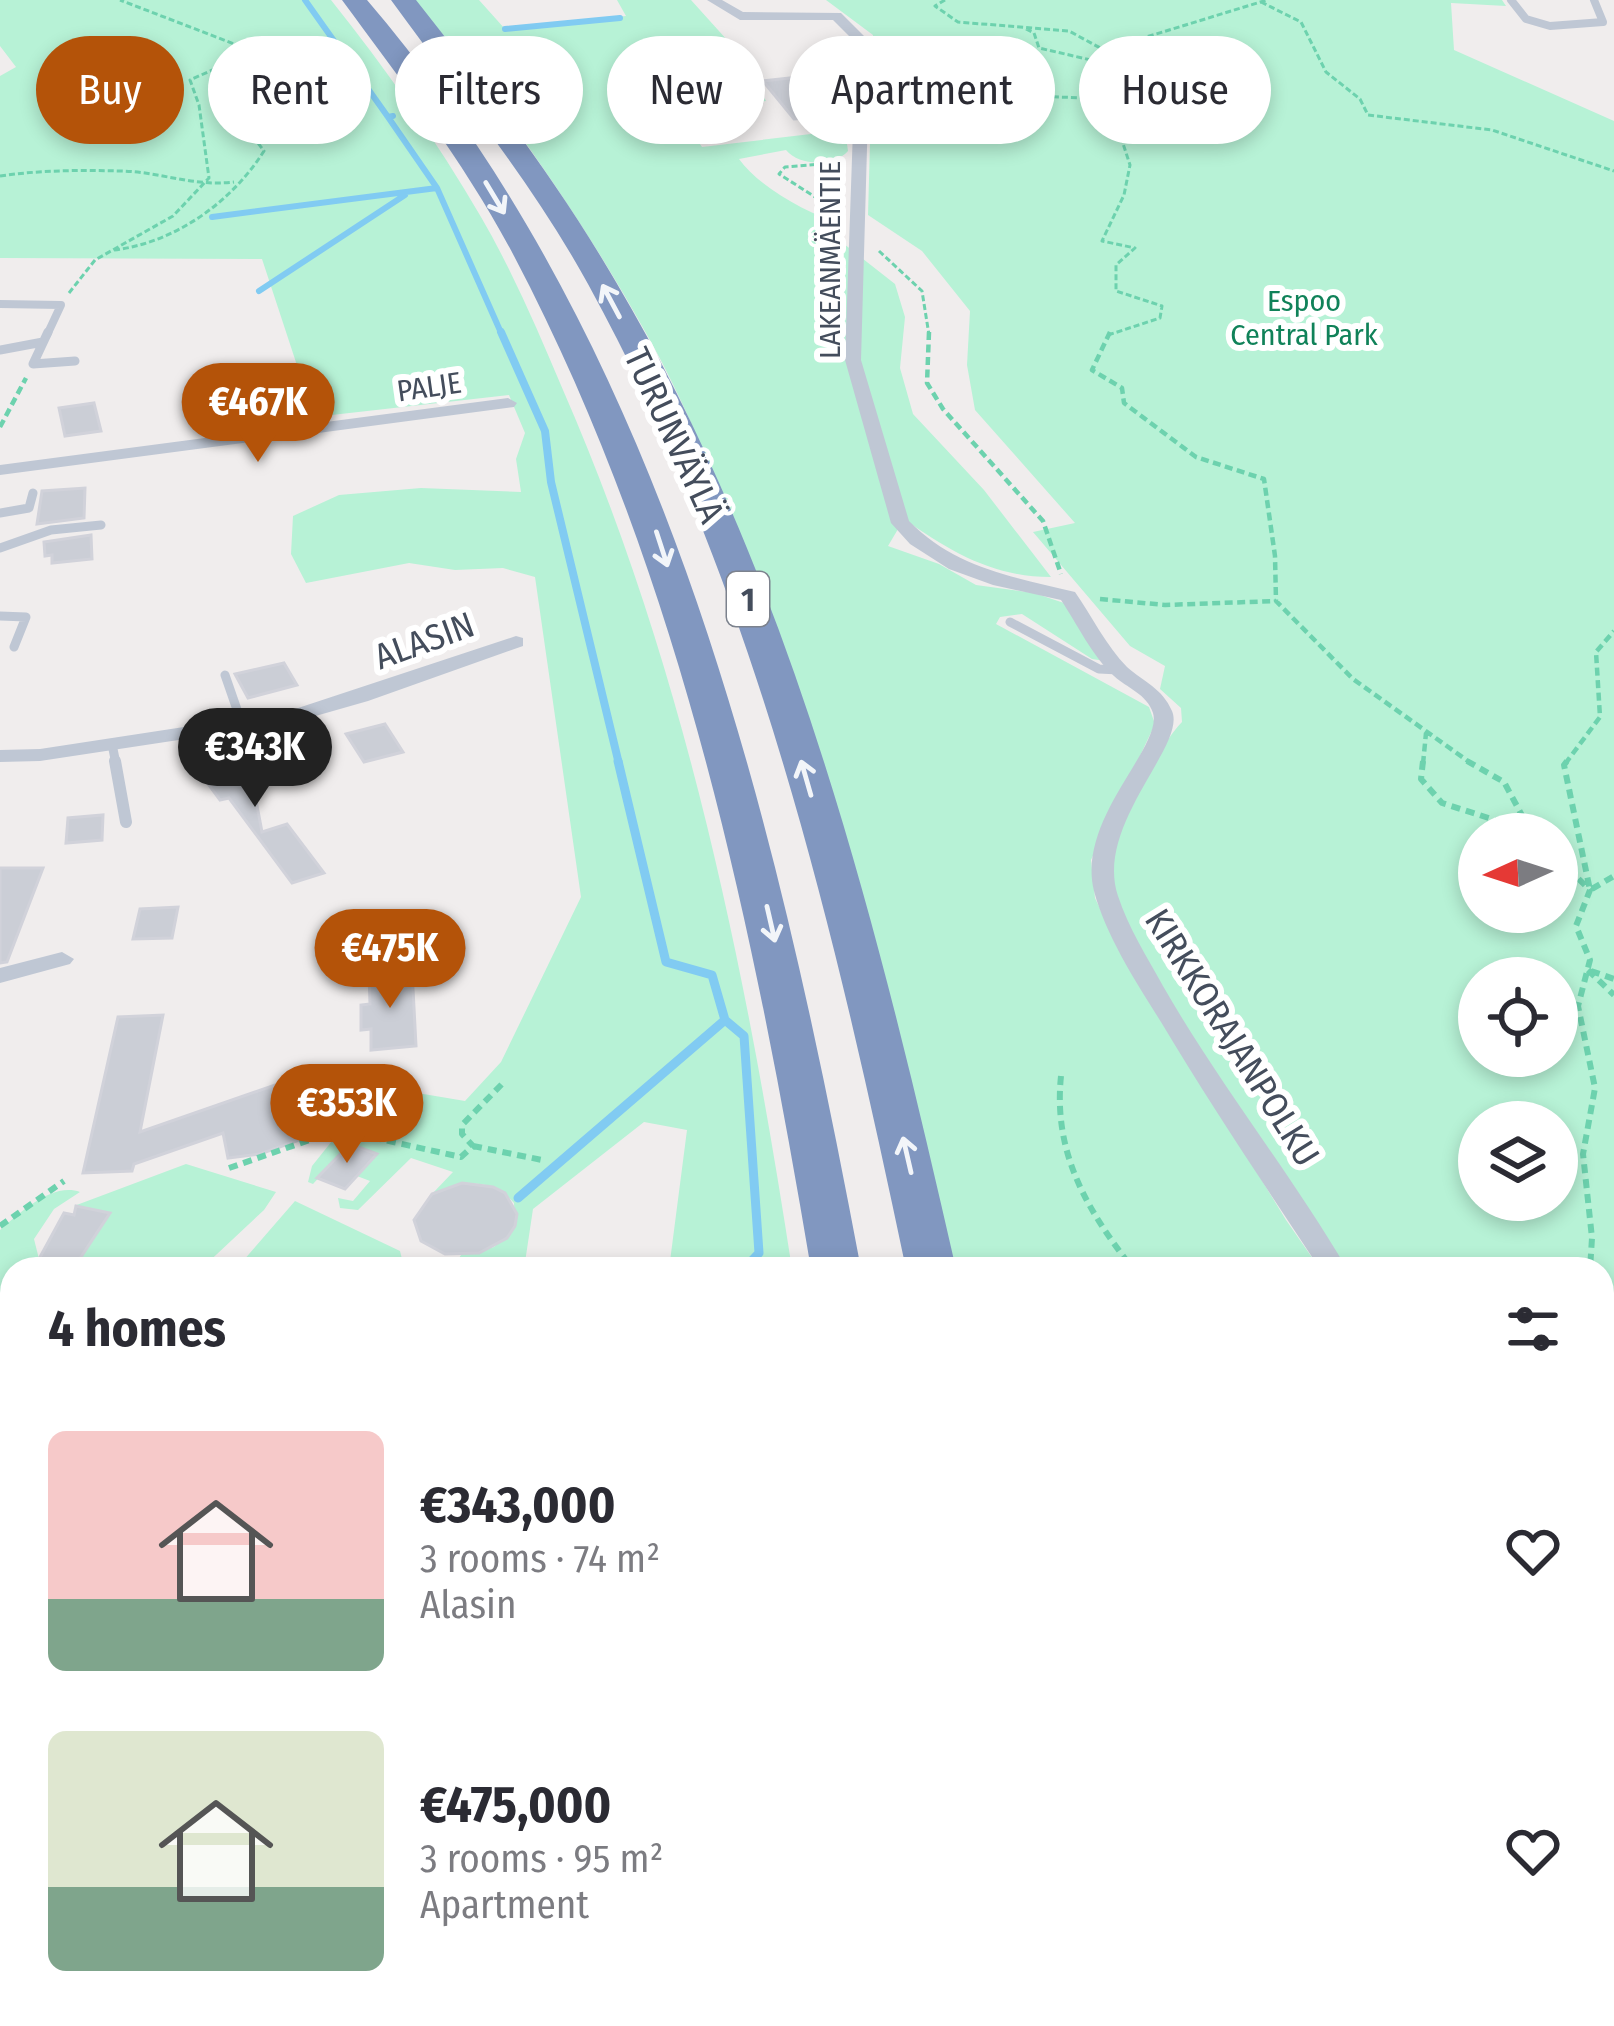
<!DOCTYPE html>
<meta charset="utf-8">
<style>
body{margin:0;font-family:"Fira Sans Condensed",sans-serif;background:#f7f7f7;color:#2b2b33;height:100vh;display:flex;flex-direction:column;font-size:45px;white-space:nowrap}
*{box-sizing:border-box;margin:0}
p{font-size:39px;color:#7c7c81}
.icon{flex:none;width:66px;height:66px;fill:none;stroke:currentColor;stroke-width:2;stroke-linecap:round;stroke-linejoin:round}
.map{position:relative;flex:1;overflow:hidden}
.drawer{position:absolute;left:0px;top:1257px;width:1614px;height:771px;display:flex;flex-direction:column;background:#fff;border-radius:36px 36px 0 0;box-shadow:0 6px 18px #0003}
.drawer>*{flex:none}
.top-card{position:absolute;left:36px;top:36px;width:1542px;height:108px;display:flex;gap:24px}
.needle{width:78px;rotate:267deg}
.tools{position:absolute;left:1458px;top:813px;display:grid;gap:24px}
.tools a{display:grid;place-items:center;width:120px;height:120px;border-radius:50%;background:#fff;box-shadow:0 6px 18px #0003;font-size:60px}
.price{position:absolute;translate:-50% -102px;padding:0 27px;border-radius:42px;background:#b45309;color:#fff;font-size:39px;line-height:78px;filter:drop-shadow(0 3px 6px #0008)}
.price::after{content:'';position:absolute;left:50%;top:72px;width:36px;height:27px;margin-left:-18px;background:inherit;clip-path:polygon(0 0,100% 0,50% 100%)}
.price.active{background:#222;color:#fff}
ul{padding:0;list-style:none}
li{display:flex;align-items:center;gap:36px;height:300px;padding:0 48px}
li span{display:grid;place-items:center;flex:none;width:336px;height:240px;border-radius:18px;color:#555}
li>.icon{margin-inline-start:auto}
span .icon{width:144px;height:144px;fill:#fffc;stroke-width:1}
li b{font-size:51px}
h2{display:flex;justify-content:space-between;align-items:center;height:144px;padding:0 48px;font-size:51px}
.chip{padding:0 42px;border-radius:54px;background:#fff;box-shadow:0 6px 18px #0003;font-size:42px;line-height:108px}
.chip.active{background:#b45309;color:#fff}
.map>svg:first-child{display:block}
.green{fill:#b7f2d6;fill-rule:evenodd}
.lines{fill:none;stroke-linecap:round;stroke-linejoin:round}
.stream-far2{stroke:#81cbf2;stroke-width:6}
.stream-far1{stroke:#81cbf2;stroke-width:8}
.stream{stroke:#81cbf2;stroke-width:9}
.building{fill:#cbced6;stroke:#d1d2da;stroke-width:3}
.path-far3{stroke:#6dd2ae;stroke-width:3;stroke-dasharray:6 3;stroke-linecap:butt}
.path-far2{stroke:#6dd2ae;stroke-width:4.5;stroke-dasharray:8 4.5;stroke-linecap:butt}
.path-far1{stroke:#6dd2ae;stroke-width:6;stroke-dasharray:9 6;stroke-linecap:butt}
.path{stroke:#6dd2ae;stroke-width:8;stroke-dasharray:12 8;stroke-linecap:butt}
.lane-far2{stroke:#bfc7d4;stroke-width:8}
.lane-far1{stroke:#bfc7d4;stroke-width:9}
.lane{stroke:#bfc7d4;stroke-width:12}
.street{fill:#bfc7d4;fill-rule:evenodd}
.highway{fill:#8197c0;fill-rule:evenodd}
.oneway{stroke:#f2f5f9}
.labels{text-anchor:middle;stroke-width:12;stroke-linejoin:round;paint-order:stroke}
.far-street-label{font-size:30px;fill:#444d5c;stroke:#fff}
.far-park-label{font-size:30px;fill:#108259;stroke:#fff}
.shield{fill:#fff;stroke:#7c828d;stroke-width:3}
.shield-label{font-size:33px;font-weight:bold;fill:#444d5c}
.street-label{font-size:36px;fill:#444d5c;stroke:#fff}
</style>
<div class="map">
<svg width="1614" height="2026" viewBox="0 0 1614 2026">
<rect width="100%" height="100%" fill="#f0eded"/>
<path class="green" d="M0,0H331C386,69 437,141 481,217C513,272 538,331 563,390C685,669 746,969 792,1269H669L687,1130L644,1122L533,1209L524,1269H460L457,1261L461,1255L494,1247L515,1226L514,1203C492,1177 460,1180 432,1194L453,1172L411,1158L358,1210L340,1208L338,1198L353,1201L370,1181L357,1176L376,1155L350,1144L313,1184L308,1182L312,1166L376,1086L465,1101L501,1062L581,897L535,577L503,568L455,570L409,563L306,583L291,554L293,516L339,495L421,488L521,492L516,459L525,433L509,395L314,417L262,259L0,258V76L16,67L0,46Z
M414,0H479L505,29L626,16L617,0H691L737,51L766,101L678,112L702,147L845,130L848,151C835,166 800,167 786,150L739,159C760,188 807,213 841,224L844,244L895,284L905,317L900,368L913,414L984,490L1051,577C993,577 951,552 904,519L888,546L939,564L976,585L1034,593L1067,604L1105,661L1092,659L1022,614L1000,617L996,624L1149,707L1155,724L1091,860L1095,898L1114,938L1286,1220L1320,1269H955C902,1032 841,801 752,574C722,496 692,416 651,342C583,219 505,107 414,0Z
M826,0H1502L1506,6L1451,3L1454,50L1614,121V1611L1602,1601V1269H1346C1277,1167 1207,1067 1146,960C1133,938 1105,904 1106,878C1107,843 1158,746 1182,722L1181,708L1160,689L1165,666L1130,646L1033,532L1075,523L975,410L967,365L970,311L922,251L868,215L873,35ZM1479,834H1557V912H1479ZM1479,978H1557V1056H1479ZM1479,1122H1557V1200H1479Z
M186,1164L276,1192L264,1210L201,1269H12V1300L0,1292V1230C20,1213 52,1182 80,1192L54,1209L34,1239L39,1259L75,1266L109,1213L74,1206Z
M295,1201L400,1251L403,1263L413,1269L427,1265L434,1269H236Z
M12,1323V1437L0,1447V1332Z
M1602,1617L1614,1627V2026H1206L1205,2016H1602Z
M12,1763V2016H875L876,2026H0V1766Z"/>
<g class="lines">
<path class="stream-far2" d="M305,0L388,117
M505,29L620,18
M539,98L557,94L551,83
M437,188L502,335
M212,217L437,188L388,117L393,116
M259,291L405,195"/>
<path class="stream-far1" d="M501,332L545,431L551,482L619,764"/>
<path class="stream" d="M725,1020L744,1036L759,1253L744,1269
M518,1198L725,1020L712,975L666,962L618,761"/>
</g>
<path class="building" d="M807,76L818,88L822,117L794,119L763,81Z
M94,403L101,431L65,436L59,408Z
M85,488L84,518L37,524L42,491Z
M91,535L92,559L52,563V555L45,556L44,542Z
M284,663L297,685L248,698L235,674Z
M385,724L403,752L364,762L346,734Z
M246,747L262,832L287,824L324,873L292,883L229,798L220,800L200,773L197,754Z
M103,815L102,840L66,843L68,818Z
M0,868H43L7,962L0,963Z
M178,907L172,938L133,939L140,909Z
M412,970L416,1046L371,1050V1029L361,1030V1005L370,1004L369,974Z
M163,1015L140,1132L278,1084L316,1134L260,1154L228,1158L223,1133L134,1164L132,1171L83,1173L118,1017Z
M350,1144L377,1154L345,1189L317,1178Z
M462,1183L493,1187L505,1193L517,1214L515,1226L507,1238L479,1253L445,1254L421,1241L414,1220L432,1194Z
M76,1206L110,1213L75,1266L39,1259L64,1213L74,1215Z"/>
<g class="lines">
<path class="path-far3" d="M945,0L935,6L958,22L1069,31L1104,50
M1261,2L1301,22L1326,72L1360,99L1368,115L1492,130L1614,171
M1026,29L1034,33L1039,48L1117,66
M884,75L951,82L1000,95L1116,99
M0,176C41,170 81,170 122,171C161,172 194,187 234,182
M834,209L779,174L785,167L835,163
M114,250C174,243 231,203 264,151L218,90L258,58L242,47L120,0
M879,251L922,291L929,335
M69,293L95,260L173,216L209,178L199,105L190,80L219,67L247,65
M1108,335L1160,318L1162,306L1116,291V265L1135,248L1102,241L1124,195L1130,165L1115,119L1117,66L1104,50L1267,0"/>
<path class="path-far2" d="M929,332L927,383L943,409L1043,521L1061,574
M1110,332L1092,370L1122,388L1124,403L1196,457L1264,479L1275,556L1276,601L1353,679L1472,764
M0,427L26,378
M1100,599L1165,605L1276,601
M1423,764L1426,733
M1565,764L1600,717L1596,652L1614,631"/>
<path class="path-far1" d="M1423,761L1421,779L1442,803L1526,830
M1467,761L1504,782L1532,834
M1567,761L1564,765L1590,890L1614,876
M1557,858L1590,890L1576,926L1590,960L1578,1006L1595,1088L1583,1154L1592,1238L1590,1269
M1588,970L1614,995
M1591,971L1614,979
M1061,1076C1053,1153 1087,1210 1133,1269
M343,1131L461,1157L473,1146L462,1134V1125L503,1083
M473,1146L542,1160
M229,1168L321,1136
M0,1226L64,1181"/>
<path class="path" d="M0,1489L4,1510
M1602,1515L1614,1514
M0,1857L12,1858
M1371,2016L1431,2026
M1591,2016L1614,2025
M1303,2025L1334,2016
M387,2026L389,2016
M1503,2026L1546,2016"/>
<path class="lane-far2" d="M1511,0L1526,19L1550,26L1603,22L1594,0
M0,304L61,305L47,335"/>
<path class="lane-far1" d="M48,332L33,364L75,361
M0,350L43,342
M0,513L29,508L33,493
M0,548L51,530L101,525
M0,616L26,617L14,647
M1010,622L1099,669L1119,670
M225,675L242,724
M112,744L116,764"/>
<path class="lane" d="M115,761L126,822"/>
<path class="street" d="M707,0H722L743,12L841,13L870,42L861,360L909,521C955,568 1013,577 1075,592C1091,615 1107,647 1127,667C1144,682 1162,688 1172,711C1187,745 1094,825 1118,896C1128,927 1147,957 1163,986C1219,1084 1290,1172 1347,1269H1320C1266,1187 1211,1106 1161,1022C1136,982 1106,936 1094,891C1076,819 1163,747 1153,713C1147,694 1127,688 1114,676C1093,657 1077,624 1061,600L993,585L949,569L910,544L891,523L845,360L856,43L833,20H740Z
M508,398L517,403L514,407L0,475V465Z
M516,636L523,638V646L368,701L291,723L40,761L0,762V750L40,749L289,711Z
M62,952L74,959L70,964L0,983V968Z
M1602,1597L1614,1602V1634L1602,1629Z"/>
<path class="highway" d="M342,0H367C670,353 777,824 861,1269H811C752,919 680,572 514,256C465,163 403,83 342,0Z
M391,0H416C488,91 557,181 616,282C794,583 879,931 956,1269H906C835,931 756,590 588,284C532,182 459,94 391,0Z
M903,2016H969L971,2026H905Z
M1025,2016H1091L1092,2026H1026Z"/>
</g>
<defs><path id="oneway-shaft" d="M-6 0H5M1.5-3L5.5 0L1.5 3" fill="none" stroke-width="1.6" stroke-linecap="round" stroke-linejoin="round" transform="scale(3)"/></defs>
<g class="oneway">
<use href="#oneway-shaft" transform="translate(495 198) rotate(59)"/>
<use href="#oneway-shaft" transform="translate(611 301) rotate(-118)"/>
<use href="#oneway-shaft" transform="translate(662 549) rotate(72)"/>
<use href="#oneway-shaft" transform="translate(806 778) rotate(-106)"/>
<use href="#oneway-shaft" transform="translate(771 924) rotate(77)"/>
<use href="#oneway-shaft" transform="translate(907 1155) rotate(-103)"/>
</g>
<g class="labels">
<g class="far-street-label">
<text transform="translate(830 260) rotate(-90)" y="10">LAKEANMÄENTIE</text>
<text transform="translate(429 387) rotate(-8)" y="10">PALJE</text>
</g>
<g class="far-park-label">
<text x="1304" y="311">Espoo<tspan x="1304" dy="34">Central Park</tspan></text>
</g>
<rect class="shield" x="727" y="572" width="42" height="54" rx="9"/>
<g class="shield-label">
<text x="748" y="611">1</text>
</g>
<g class="street-label">
<text transform="translate(675 435) rotate(65)" y="13">TURUNVÄYLÄ</text>
<text transform="translate(424 640) rotate(-20)" y="13">ALASIN</text>
<text transform="translate(1233 1037) rotate(58)" y="13">KIRKKORAJANPOLKU</text>
</g>
</g>
</svg>
<div class="tools">
<a><svg class="needle" viewBox="-14 -14 28 28"><path d="M0-13l5 13h-10z" fill="#e53935"/><path d="M0 13l5-13h-10z" fill="#7c7c81"/></svg></a>
<a><svg class="icon" aria-label="locate" viewBox="0 0 24 24"><circle cx="12" cy="12" r="6"/><path d="M12 2v4M12 18v4M2 12h4M18 12h4"/></svg></a>
<a><svg class="icon" aria-label="layers" viewBox="0 0 24 24"><path d="M12 4l9 5-9 5-9-5zM3 14l9 5 9-5"/></svg></a>
</div>
<b class="price" style="left:258px;top:465px">€467K</b>
<b class="price active" style="left:255px;top:810px">€343K</b>
<b class="price" style="left:390px;top:1011px">€475K</b>
<b class="price" style="left:347px;top:1166px">€353K</b>
<div class="top-card">
<a class="chip active">Buy</a>
<a class="chip">Rent</a>
<a class="chip">Filters</a>
<a class="chip">New</a>
<a class="chip">Apartment</a>
<a class="chip">House</a>
</div>
<section class="drawer">
<h2>4 homes<svg class="icon" aria-label="filters" viewBox="0 0 24 24"><path d="M4 7h16M4 17h16"/><circle cx="9" cy="7" r="2"/><circle cx="15" cy="17" r="2"/></svg></h2>
<ul>
<li><span style="background:linear-gradient(#f6c9c9 70%,#7fa58c 0)"><svg class="icon" aria-label="home" viewBox="0 0 24 24"><path d="M3 11l9-7 9 7M6 9v11h12V9"/></svg></span><div><b>€343,000</b><p>3 rooms · 74 m²</p><p>Alasin</p></div><svg class="icon" aria-label="heart" viewBox="0 0 24 24"><path d="M12 20l-8-8c-3-5 5-10 8-4 3-6 11-1 8 4z"/></svg></li>
<li><span style="background:linear-gradient(#dfe7d0 65%,#7fa58c 0)"><svg class="icon" aria-label="home" viewBox="0 0 24 24"><path d="M3 11l9-7 9 7M6 9v11h12V9"/></svg></span><div><b>€475,000</b><p>3 rooms · 95 m²</p><p>Apartment</p></div><svg class="icon" aria-label="heart" viewBox="0 0 24 24"><path d="M12 20l-8-8c-3-5 5-10 8-4 3-6 11-1 8 4z"/></svg></li>
</ul>
</section>
</div>
